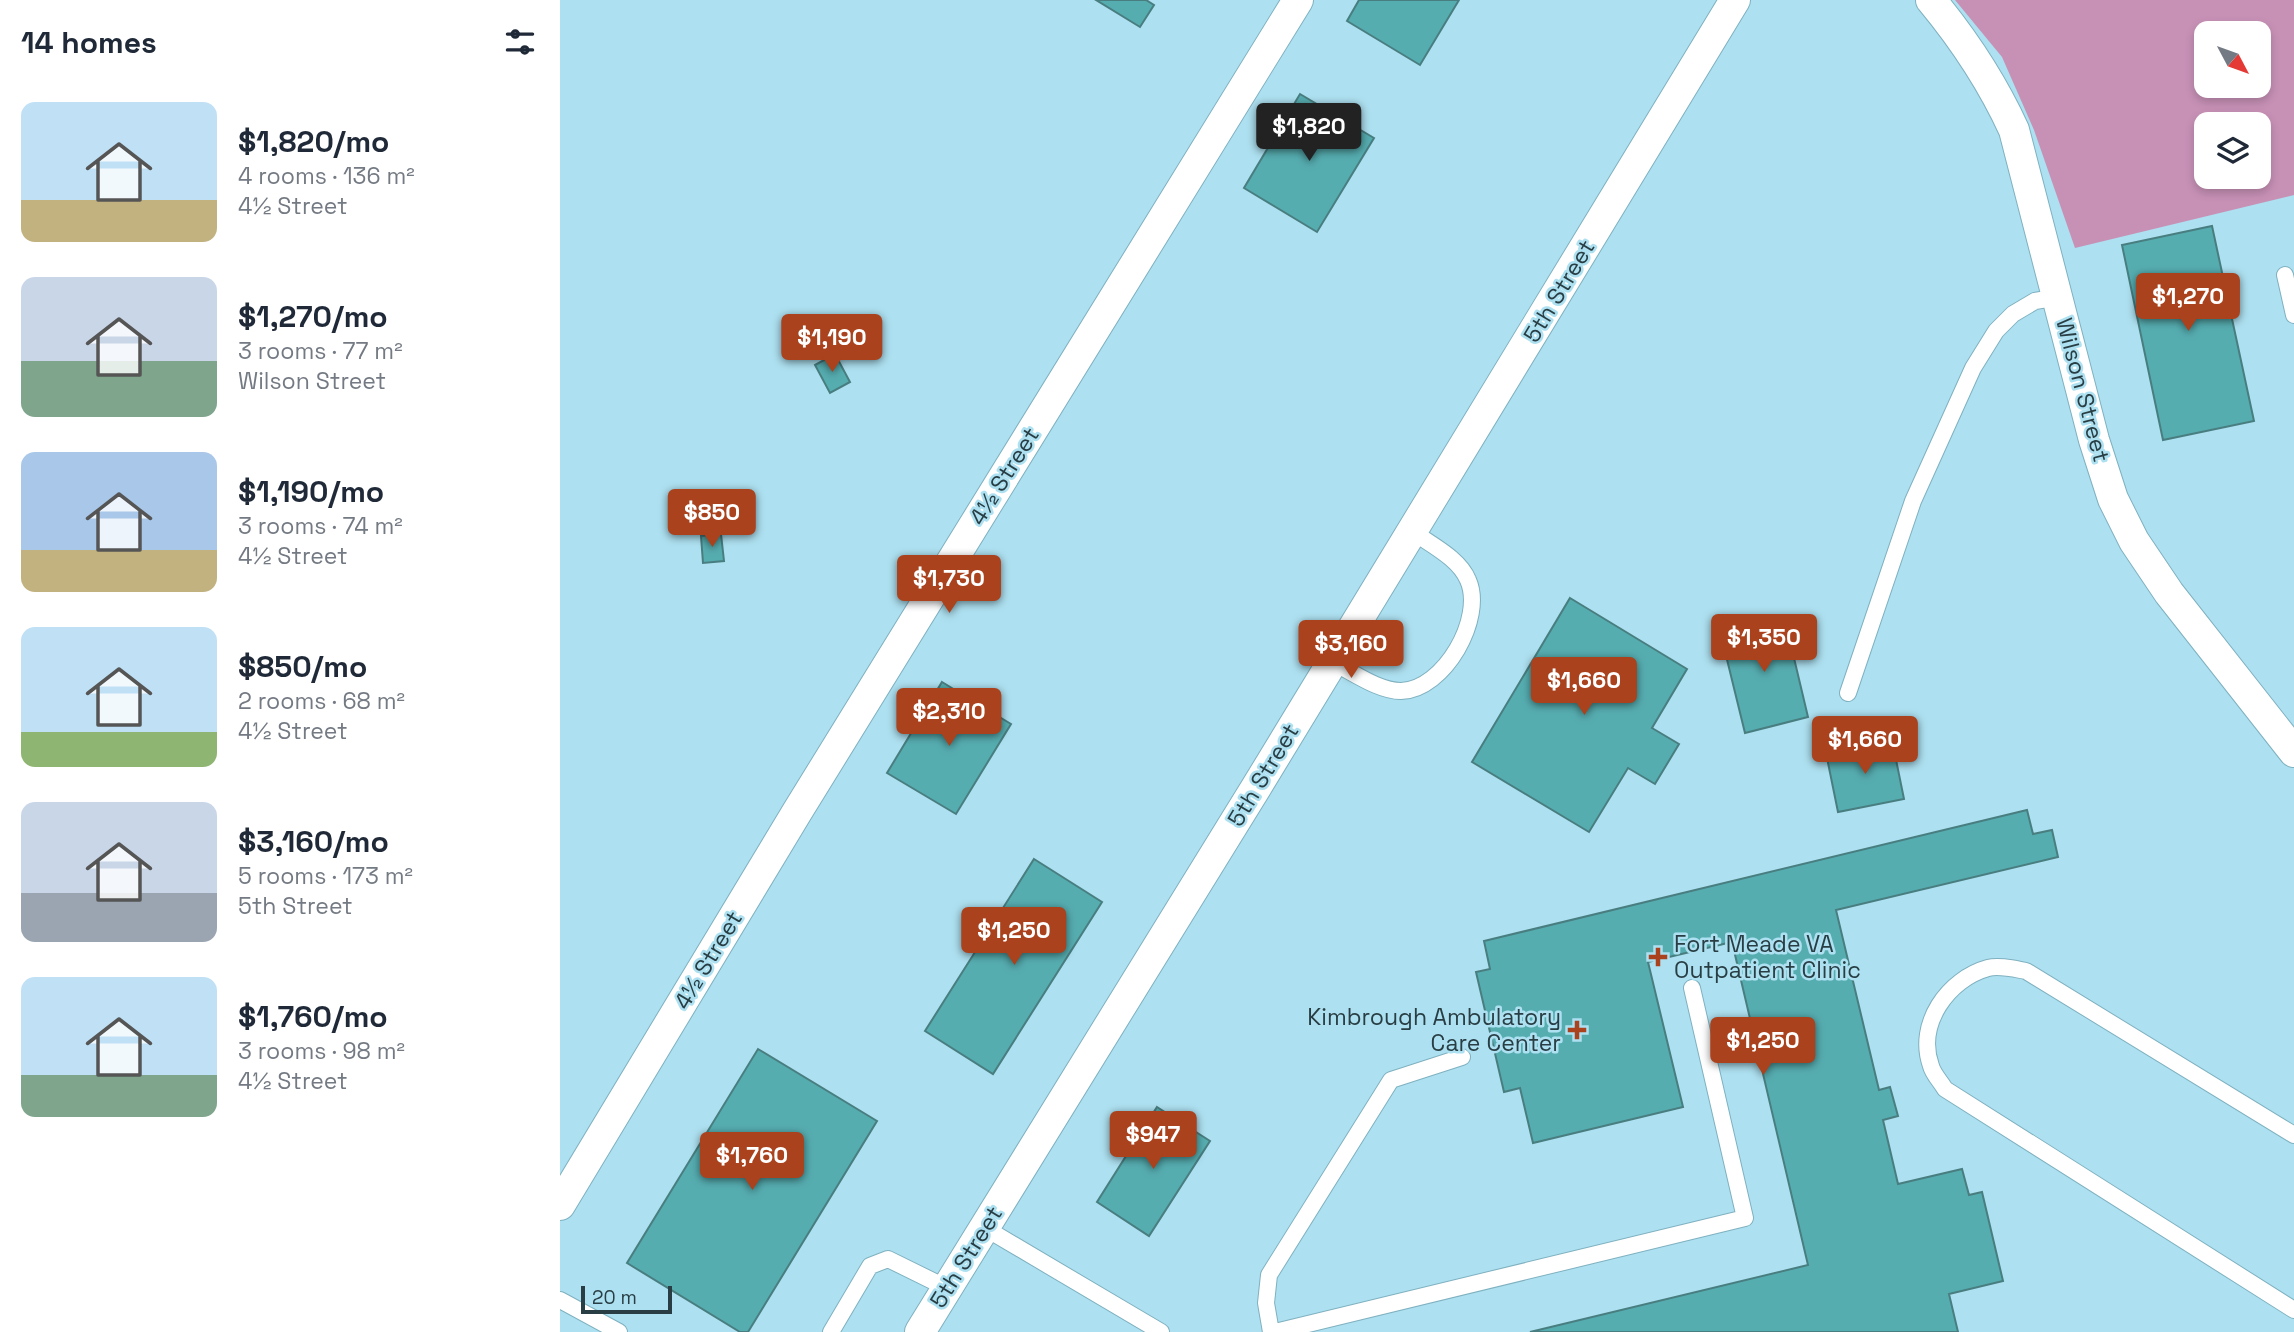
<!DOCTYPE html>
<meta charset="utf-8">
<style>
body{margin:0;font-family:"Space Grotesk",sans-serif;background:#f2f2f3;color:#1f2937;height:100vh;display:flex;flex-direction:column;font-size:26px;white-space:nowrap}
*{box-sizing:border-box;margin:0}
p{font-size:23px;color:#747a83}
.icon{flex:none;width:38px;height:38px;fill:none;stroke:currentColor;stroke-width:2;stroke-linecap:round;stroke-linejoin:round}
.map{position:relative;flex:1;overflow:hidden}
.details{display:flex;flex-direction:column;background:#fff;width:560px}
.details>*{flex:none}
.needle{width:46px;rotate:131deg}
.buttons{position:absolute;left:1634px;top:21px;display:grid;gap:14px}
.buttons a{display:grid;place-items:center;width:77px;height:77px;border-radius:14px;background:#fff;box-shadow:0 4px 10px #0003;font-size:35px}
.scale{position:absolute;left:21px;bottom:18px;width:91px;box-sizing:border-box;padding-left:7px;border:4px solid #293e44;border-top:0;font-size:19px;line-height:24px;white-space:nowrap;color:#293e44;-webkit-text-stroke:5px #ade0f0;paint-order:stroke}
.price{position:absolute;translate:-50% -60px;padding:0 16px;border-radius:7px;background:#a9421d;color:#fff;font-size:23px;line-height:46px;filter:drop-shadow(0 2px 4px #0008)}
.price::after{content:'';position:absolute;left:50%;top:42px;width:21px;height:16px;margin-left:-10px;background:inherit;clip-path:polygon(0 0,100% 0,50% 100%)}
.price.on{background:#222;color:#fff}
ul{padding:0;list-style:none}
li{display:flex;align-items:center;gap:21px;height:175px;padding:0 21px}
li span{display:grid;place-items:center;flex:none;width:196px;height:140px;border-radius:14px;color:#555}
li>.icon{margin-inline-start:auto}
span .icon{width:84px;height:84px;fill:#fffc;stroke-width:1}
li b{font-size:30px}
h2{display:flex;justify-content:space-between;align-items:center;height:84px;padding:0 21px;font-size:30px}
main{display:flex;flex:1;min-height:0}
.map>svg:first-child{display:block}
.green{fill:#c791b6;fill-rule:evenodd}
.building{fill:#56adb0;stroke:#497e80;stroke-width:2}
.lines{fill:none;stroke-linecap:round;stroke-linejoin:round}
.lane-casing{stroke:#7fb1c0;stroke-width:18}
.street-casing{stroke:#7fb1c0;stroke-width:32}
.lane{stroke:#fff;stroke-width:16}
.street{stroke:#fff;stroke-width:30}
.poi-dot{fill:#a9421d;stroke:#ade0f0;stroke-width:2.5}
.labels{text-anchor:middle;stroke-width:5;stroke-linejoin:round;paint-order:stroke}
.street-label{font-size:23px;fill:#293e44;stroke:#ade0f0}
.poi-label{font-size:23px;fill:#293e44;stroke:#ade0f0;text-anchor:start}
</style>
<main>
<section class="details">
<h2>14 homes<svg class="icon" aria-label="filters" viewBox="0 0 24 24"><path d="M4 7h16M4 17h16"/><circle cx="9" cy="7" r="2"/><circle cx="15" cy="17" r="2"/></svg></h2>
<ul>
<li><span style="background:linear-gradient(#bfe0f5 70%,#c2b280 0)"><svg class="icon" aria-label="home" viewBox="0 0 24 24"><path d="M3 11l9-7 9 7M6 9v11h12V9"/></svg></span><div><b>$1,820/mo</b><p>4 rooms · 136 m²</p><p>4½ Street</p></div></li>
<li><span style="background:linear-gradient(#c9d6e8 60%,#7fa58c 0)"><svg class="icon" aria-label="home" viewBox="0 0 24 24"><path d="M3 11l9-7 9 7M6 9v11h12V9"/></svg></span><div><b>$1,270/mo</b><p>3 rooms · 77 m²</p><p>Wilson Street</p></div></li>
<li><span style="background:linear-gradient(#a9c7e8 70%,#c2b280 0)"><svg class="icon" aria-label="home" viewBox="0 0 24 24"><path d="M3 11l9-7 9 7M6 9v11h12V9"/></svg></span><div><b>$1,190/mo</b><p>3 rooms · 74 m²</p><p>4½ Street</p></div></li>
<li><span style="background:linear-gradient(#bfe0f5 75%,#8fb573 0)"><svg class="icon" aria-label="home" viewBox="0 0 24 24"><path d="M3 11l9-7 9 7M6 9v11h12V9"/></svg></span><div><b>$850/mo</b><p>2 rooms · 68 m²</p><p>4½ Street</p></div></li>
<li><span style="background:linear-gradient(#c9d6e8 65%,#9aa5b1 0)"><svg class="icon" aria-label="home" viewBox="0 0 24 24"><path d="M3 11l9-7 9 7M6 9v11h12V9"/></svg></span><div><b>$3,160/mo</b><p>5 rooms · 173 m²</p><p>5th Street</p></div></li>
<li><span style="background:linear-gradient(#bfe0f5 70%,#7fa58c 0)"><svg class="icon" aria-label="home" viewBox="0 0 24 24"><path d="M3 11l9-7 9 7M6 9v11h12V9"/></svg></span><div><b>$1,760/mo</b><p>3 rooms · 98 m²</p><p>4½ Street</p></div></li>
</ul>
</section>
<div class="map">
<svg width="1734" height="1332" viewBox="0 0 1734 1332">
<rect width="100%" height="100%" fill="#ade0f0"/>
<path class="green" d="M1395,0H1734V195L1515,248L1474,130L1442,57ZM1647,33H1699V86H1647ZM1647,124H1699V177H1647Z"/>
<path class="building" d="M536,0H586L594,5L580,27Z
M799,0H899L860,65L787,21Z
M740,94L814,138L757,232L684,188Z
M1652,226L1694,421L1603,440L1562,245Z
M275,354L290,382L270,393L255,365Z
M161,534L164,561L143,563L141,536Z
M1010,598L1127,669L1092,728L1119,744L1095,784L1068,768L1029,832L912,762Z
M1224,616L1248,717L1185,733L1160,631Z
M382,682L451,724L396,814L327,773Z
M1332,740L1344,799L1278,812L1266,753Z
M1467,810L1473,834L1492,830L1498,857L1276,910L1319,1090L1330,1087L1338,1116L1323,1120L1338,1184L1402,1169L1409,1195L1422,1192L1443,1281L1389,1294L1398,1332H970L1248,1265L1172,942L1088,962L1123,1107L973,1143L960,1088L944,1092L916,972L930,969L924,941Z
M474,859L542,902L433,1074L365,1031Z
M198,1049L317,1121L188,1332H180L67,1263Z
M597,1107L650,1141L589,1236L537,1202Z"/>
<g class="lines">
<g class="lane-casing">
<path id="lane" d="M1725,275L1734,315
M772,662C793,672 818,691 841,691C884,690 925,618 908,580C899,558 871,545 852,531
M1288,693L1353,501L1413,368L1436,331L1453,314L1475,301L1499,297
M1734,1135L1466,971C1455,969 1439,965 1428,968C1388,979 1356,1024 1371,1066C1373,1074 1381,1082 1385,1089L1734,1310
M425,1228L601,1332
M0,1300L59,1332
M271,1332L310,1266L328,1259L387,1288
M711,1332L706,1303L709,1275L831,1080L902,1057
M715,1332L1185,1218L1132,988"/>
</g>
<g class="street-casing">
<path id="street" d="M1371,0C1405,41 1432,82 1454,130L1534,440L1553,499L1574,541L1609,593L1734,752
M0,1205L237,812L738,0
M360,1332L697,786L1175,0"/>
</g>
<use href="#lane" class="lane"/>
<use href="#street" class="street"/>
</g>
<g class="poi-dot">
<path d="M1094.5 946.5h7v7h7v7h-7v7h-7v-7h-7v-7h7z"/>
<path d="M1013.5 1019.5h7v7h7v7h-7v7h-7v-7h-7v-7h7z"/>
</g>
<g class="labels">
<g class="street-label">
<text transform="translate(999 291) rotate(-59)" y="8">5th Street</text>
<text transform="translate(1523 390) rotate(75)" y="8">Wilson Street</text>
<text transform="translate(444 476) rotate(-58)" y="8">4½ Street</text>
<text transform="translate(703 775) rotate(-59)" y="8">5th Street</text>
<text transform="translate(148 960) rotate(-59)" y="8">4½ Street</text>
<text transform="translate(406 1257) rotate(-58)" y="8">5th Street</text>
</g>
<g class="poi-label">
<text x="1114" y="952">Fort Meade VA<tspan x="1114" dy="26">Outpatient Clinic</tspan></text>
<text x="1001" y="1025" text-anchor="end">Kimbrough Ambulatory<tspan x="1001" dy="26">Care Center</tspan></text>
</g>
</g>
</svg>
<div class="buttons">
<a><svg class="needle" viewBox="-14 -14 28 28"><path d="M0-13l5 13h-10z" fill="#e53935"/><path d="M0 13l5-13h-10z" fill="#747a83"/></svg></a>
<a><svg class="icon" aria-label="layers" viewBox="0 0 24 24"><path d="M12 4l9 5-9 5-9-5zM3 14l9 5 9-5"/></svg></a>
</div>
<div class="scale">20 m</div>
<b class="price on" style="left:749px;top:163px">$1,820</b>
<b class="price" style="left:1628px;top:333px">$1,270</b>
<b class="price" style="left:272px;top:374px">$1,190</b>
<b class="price" style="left:152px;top:549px">$850</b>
<b class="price" style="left:389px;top:615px">$1,730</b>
<b class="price" style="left:1204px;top:674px">$1,350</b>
<b class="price" style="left:791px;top:680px">$3,160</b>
<b class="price" style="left:1024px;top:717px">$1,660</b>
<b class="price" style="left:389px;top:748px">$2,310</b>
<b class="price" style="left:1305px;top:776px">$1,660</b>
<b class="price" style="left:454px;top:967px">$1,250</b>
<b class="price" style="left:1203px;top:1077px">$1,250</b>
<b class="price" style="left:593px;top:1171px">$947</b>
<b class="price" style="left:192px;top:1192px">$1,760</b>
</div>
</main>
